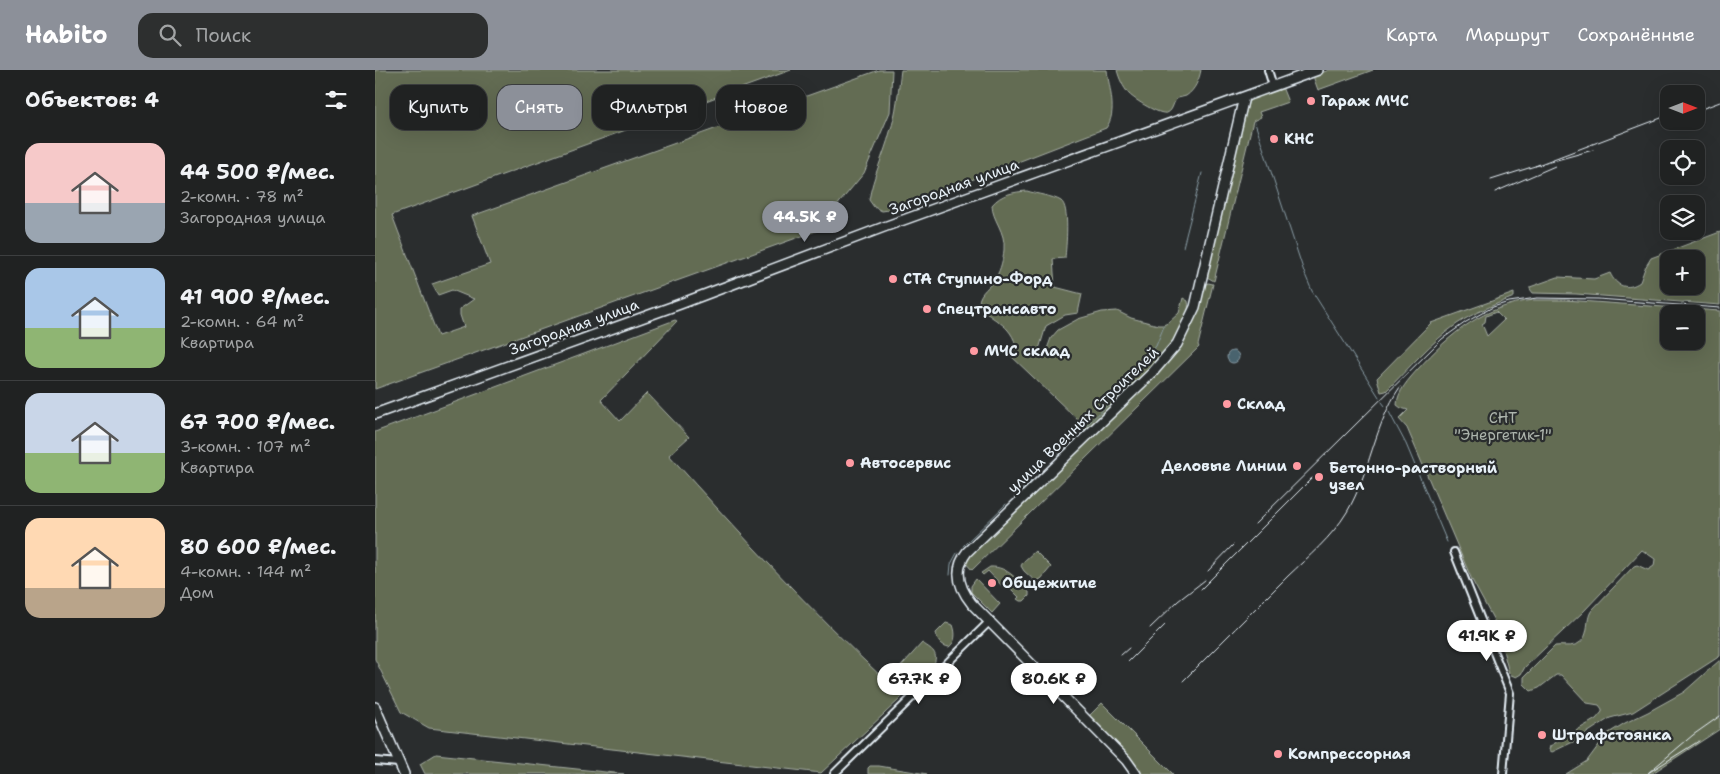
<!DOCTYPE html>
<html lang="ru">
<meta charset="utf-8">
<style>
body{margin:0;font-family:"Shantell Sans",sans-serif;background:#2d2f2f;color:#f1f3f6;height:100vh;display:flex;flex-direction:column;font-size:19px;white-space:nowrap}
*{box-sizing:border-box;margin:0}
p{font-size:16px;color:#a2a4a5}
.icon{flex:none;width:28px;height:28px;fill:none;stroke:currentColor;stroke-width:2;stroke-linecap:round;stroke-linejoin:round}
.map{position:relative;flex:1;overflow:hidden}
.side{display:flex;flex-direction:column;background:#202222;width:375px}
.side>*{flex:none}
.hud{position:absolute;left:15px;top:15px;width:475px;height:45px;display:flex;gap:10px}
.needle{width:32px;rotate:90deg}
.controls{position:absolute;left:1285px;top:15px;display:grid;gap:10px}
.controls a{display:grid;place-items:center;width:45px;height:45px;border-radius:10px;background:#202222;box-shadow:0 5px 20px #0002,0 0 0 1px #3d3f40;font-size:25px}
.price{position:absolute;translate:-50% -42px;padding:0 11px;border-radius:18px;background:#fff;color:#222;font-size:16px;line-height:32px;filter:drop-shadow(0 1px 2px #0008)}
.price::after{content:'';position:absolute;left:50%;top:30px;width:15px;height:11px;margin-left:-8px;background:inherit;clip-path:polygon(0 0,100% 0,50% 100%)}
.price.active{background:#8c9099;color:#fff}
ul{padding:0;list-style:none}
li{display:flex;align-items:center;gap:15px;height:125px;padding:0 25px}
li+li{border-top:1px solid #3d3f40}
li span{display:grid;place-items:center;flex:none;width:140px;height:100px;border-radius:15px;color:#555}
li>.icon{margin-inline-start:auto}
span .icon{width:60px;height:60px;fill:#fffc;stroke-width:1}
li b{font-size:21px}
h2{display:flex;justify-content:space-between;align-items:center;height:60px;padding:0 25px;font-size:21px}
.pill{padding:0 18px;border-radius:15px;background:#202222;box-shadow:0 5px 20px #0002,0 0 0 1px #3d3f40;font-size:18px;line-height:45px}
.pill.active{background:#8c9099;color:#fff}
header{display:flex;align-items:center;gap:30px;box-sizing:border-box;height:70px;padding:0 25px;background:#8c9099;color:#fff}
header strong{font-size:24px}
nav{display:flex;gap:28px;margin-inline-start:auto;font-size:18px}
.search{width:350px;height:45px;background:#2d2f2f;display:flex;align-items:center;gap:12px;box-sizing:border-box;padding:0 18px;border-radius:15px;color:#a2a4a5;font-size:19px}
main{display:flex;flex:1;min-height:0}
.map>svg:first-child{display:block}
.green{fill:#646c52;stroke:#a6aea5;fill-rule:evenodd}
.water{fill:#49636e;stroke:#899ca5}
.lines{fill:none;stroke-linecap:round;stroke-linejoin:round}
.stream{stroke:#899ca5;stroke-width:1}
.street-casing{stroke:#e8f1f8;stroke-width:10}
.secondary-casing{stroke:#e8f1f8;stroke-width:12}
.street{stroke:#2a2d2e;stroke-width:6}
.secondary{stroke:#2a2d2e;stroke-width:9}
.rail{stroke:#e8f1f8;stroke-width:1}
.poi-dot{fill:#ff9aa2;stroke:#2a2d2e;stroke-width:2}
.labels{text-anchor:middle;stroke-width:4.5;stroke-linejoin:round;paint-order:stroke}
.poi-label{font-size:15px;font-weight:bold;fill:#e8f1f8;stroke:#2a2d2e;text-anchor:start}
.street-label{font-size:15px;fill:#e8f1f8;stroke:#2a2d2e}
.park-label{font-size:15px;fill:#adb5ad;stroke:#2a2d2e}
</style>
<header>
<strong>Habito</strong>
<div class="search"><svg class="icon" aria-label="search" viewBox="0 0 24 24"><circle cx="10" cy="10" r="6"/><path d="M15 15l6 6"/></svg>Поиск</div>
<nav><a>Карта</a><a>Маршрут</a><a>Сохранённые</a></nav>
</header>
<main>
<section class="side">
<h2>Объектов: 4<svg class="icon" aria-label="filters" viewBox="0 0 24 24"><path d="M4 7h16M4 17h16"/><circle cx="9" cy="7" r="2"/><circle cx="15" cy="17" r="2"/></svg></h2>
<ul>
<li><span style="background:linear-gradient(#f6c9c9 60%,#9aa5b1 0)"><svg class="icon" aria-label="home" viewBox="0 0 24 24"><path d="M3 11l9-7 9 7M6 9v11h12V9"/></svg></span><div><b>44 500 ₽/мес.</b><p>2-комн. · 78 m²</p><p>Загородная улица</p></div></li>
<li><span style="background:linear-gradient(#a9c7e8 60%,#8fb573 0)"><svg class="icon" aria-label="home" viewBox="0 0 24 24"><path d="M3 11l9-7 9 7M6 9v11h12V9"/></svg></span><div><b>41 900 ₽/мес.</b><p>2-комн. · 64 m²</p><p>Квартира</p></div></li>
<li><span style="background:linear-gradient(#c9d6e8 60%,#8fb573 0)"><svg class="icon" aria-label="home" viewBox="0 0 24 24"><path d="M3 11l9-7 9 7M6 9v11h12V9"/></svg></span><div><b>67 700 ₽/мес.</b><p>3-комн. · 107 m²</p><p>Квартира</p></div></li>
<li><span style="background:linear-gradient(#ffd9b3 70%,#b9a48a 0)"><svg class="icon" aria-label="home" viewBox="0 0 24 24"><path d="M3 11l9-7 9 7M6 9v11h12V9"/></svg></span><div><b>80 600 ₽/мес.</b><p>4-комн. · 144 m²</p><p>Дом</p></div></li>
</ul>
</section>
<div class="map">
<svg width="1345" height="704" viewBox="0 0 1345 704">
<rect width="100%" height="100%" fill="#2a2d2e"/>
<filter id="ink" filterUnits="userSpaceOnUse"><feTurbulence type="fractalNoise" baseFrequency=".02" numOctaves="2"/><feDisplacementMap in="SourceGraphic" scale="10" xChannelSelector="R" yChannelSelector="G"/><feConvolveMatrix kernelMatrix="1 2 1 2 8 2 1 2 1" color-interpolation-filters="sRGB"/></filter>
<g filter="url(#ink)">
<path class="green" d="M0,0H416L17,145L63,266L89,257L85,245V239L99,229L77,220L63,225L57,214L115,194L97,146L504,0H517L515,42L489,103L441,161L0,319Z
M526,0H732C734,19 743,42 731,58L521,139L507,141L499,137L494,130C498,106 509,85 515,62C522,42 523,21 526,0Z
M742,0H826C824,10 820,20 811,26C808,27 806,27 803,28C797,32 799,40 792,43C784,45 760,30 754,24C748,17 744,8 742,0Z
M954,0H998L943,20L938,6Z
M907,17L913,32L884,42L886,47L878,51L839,211L832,207V204L873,33L877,28Z
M652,121C661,124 678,126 686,131C695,137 691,177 690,188L678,189L680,217L707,224L703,243L690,245L671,256L662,286L672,279L676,268L683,260L703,249L727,242L742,241L756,248L783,255H788L793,253L804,243L808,228L813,231C820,266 737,336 713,360L708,359L702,349L634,284L635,278L641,275C633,249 612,251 604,233C604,222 616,217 621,207C626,199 628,189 629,180C631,161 617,150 617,135C626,124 639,122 652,121Z
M1345,162V235L1201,224L1158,223L1155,219V217L1183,207L1219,209L1235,203C1241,216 1252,221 1265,212L1270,198L1276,188ZM1294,189H1321V216H1294Z
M833,213L838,214L823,275L824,277L597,500L589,491L806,275L818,252L829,215Z
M1139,223V227C1119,235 1100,242 1082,254C1056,272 1034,298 1011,321L1006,322L1002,308L1056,253Z
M1159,230H1190L1345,241V586L1258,642L1235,648L1198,672L1177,682L1174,680L1175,676L1221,649L1227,642V639L1224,635L1212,633L1186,605H1181L1164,618L1156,621L1149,614V607L1180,576C1187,575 1194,577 1200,575C1217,569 1209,550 1217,540L1259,496L1262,495L1273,500L1279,496L1280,489L1267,480L1208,542L1150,597L1146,604L1141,607L1136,605L1134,603L1128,580L1117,566L1118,558L1122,556L1097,510L1032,358L1024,349L1033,340L1026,338L1022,335C1022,322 1034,309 1043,299C1076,263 1108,236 1159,230ZM1121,242L1129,250L1112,266L1107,254L1110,252L1111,246ZM1294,244H1321V271H1294Z
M300,250L302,251L226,330L245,351L272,323L314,367L294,385C364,463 435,540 512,612L547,573C560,581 564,584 557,599L446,703L54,658L26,642L0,589V362Z
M660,481L676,497L666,509L660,511L649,501L646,496L648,492Z
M615,497C633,496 643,511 654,522V526L649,531H645L642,529L644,527L633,516L630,519L613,501L608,505L606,503Z
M601,509L625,534L617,543L596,522V516Z
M571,553L578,555C581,563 581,572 574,577C567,576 562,570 561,563Z
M1345,590V659L1276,704H1191L1212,691L1232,664L1250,653L1273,642L1309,622Z
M727,633L798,704H766L758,692L713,647Z
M61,684L249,704H50L45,694Z
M495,696H504L552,704H493V698Z"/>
<path class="water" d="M852 287a6 6 0 1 1 12 0a6 6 0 1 1-12 0Z"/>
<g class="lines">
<path class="stream" d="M880,53L929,202L937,221L1004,327
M808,177L827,103
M1007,332L1010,336
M1014,342L1031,374L1072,472
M705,362L749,319L757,305L781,276L789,256
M679,387L699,367
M640,426L656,411
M588,476L631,434
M1079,492L1125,607
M575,505L576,494L582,483
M1130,618L1132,626
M1124,704L1129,657"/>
<g class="street-casing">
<path id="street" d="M893,0L898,16
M1079,482L1135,623L1128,704
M0,691L24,693
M459,704L614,552"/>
</g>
<g class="secondary-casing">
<path id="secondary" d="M0,344L305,234L509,157L943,0
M0,637L29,704
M761,704L751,690L597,534C584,518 578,500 592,482L777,303L802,274L820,237L869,27"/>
</g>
<use href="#street" class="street"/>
<use href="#secondary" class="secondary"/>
<path class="rail" d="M1321,41L1345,32
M1218,80L1160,96L1294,45
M1116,110L1160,96
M1120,122L1180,96
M880,454L1067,269L1091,252L1118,237L1134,232L1162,228L1223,229L1345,238
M833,501L858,475
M826,519L937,408
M775,558L803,531L830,510
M746,585L754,578
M753,592L790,555
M808,611C843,576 878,541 913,506C933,487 957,467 972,442C995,403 999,355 1025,317
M1324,671L1273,703L1318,665L1345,646"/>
</g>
</g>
<g class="poi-dot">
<circle cx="936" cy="31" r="5"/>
<circle cx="899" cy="69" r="5"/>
<circle cx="518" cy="209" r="5"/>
<circle cx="552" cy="239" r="5"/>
<circle cx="599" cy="281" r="5"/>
<circle cx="852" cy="334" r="5"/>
<circle cx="475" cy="393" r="5"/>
<circle cx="922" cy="396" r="5"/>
<circle cx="944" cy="407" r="5"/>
<circle cx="617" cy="513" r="5"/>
<circle cx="1167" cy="665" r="5"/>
<circle cx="903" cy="684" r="5"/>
</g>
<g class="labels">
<g class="poi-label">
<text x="946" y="36">Гараж МЧС</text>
<text x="909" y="74">КНС</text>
<text x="528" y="214">СТА Ступино-Форд</text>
<text x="562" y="244">Спецтрансавто</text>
<text x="609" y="286">МЧС склад</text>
<text x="862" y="339">Склад</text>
<text x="485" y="398">Автосервис</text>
<text x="912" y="401" text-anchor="end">Деловые Линии</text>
<text x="954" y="403">Бетонно-растворный<tspan x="954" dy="17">узел</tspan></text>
<text x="627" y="518">Общежитие</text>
<text x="1177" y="670">Штрафстоянка</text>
<text x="913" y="689">Компрессорная</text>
</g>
<g class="street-label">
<text transform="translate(579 117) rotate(-20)" y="5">Загородная улица</text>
<text transform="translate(199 257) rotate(-20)" y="5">Загородная улица</text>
<text transform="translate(708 350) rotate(-44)" y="5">улица Военных Строителей</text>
</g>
<g class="park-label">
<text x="1128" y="353">СНТ<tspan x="1128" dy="17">"Энергетик-1"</tspan></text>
</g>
</g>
</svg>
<div class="controls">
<a><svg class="needle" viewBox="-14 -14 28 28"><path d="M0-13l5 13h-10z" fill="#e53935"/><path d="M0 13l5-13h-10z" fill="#a2a4a5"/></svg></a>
<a><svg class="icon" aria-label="locate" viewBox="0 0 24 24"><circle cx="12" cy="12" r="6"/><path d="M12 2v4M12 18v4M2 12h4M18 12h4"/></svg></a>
<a><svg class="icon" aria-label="layers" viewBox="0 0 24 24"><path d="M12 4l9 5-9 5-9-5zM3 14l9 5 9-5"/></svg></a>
<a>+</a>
<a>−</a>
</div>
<b class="price active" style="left:430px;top:173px">44.5K ₽</b>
<b class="price" style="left:1112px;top:592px">41.9K ₽</b>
<b class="price" style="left:544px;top:635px">67.7K ₽</b>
<b class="price" style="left:679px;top:635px">80.6K ₽</b>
<div class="hud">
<a class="pill">Купить</a>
<a class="pill active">Снять</a>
<a class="pill">Фильтры</a>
<a class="pill">Новое</a>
</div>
</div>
</main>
